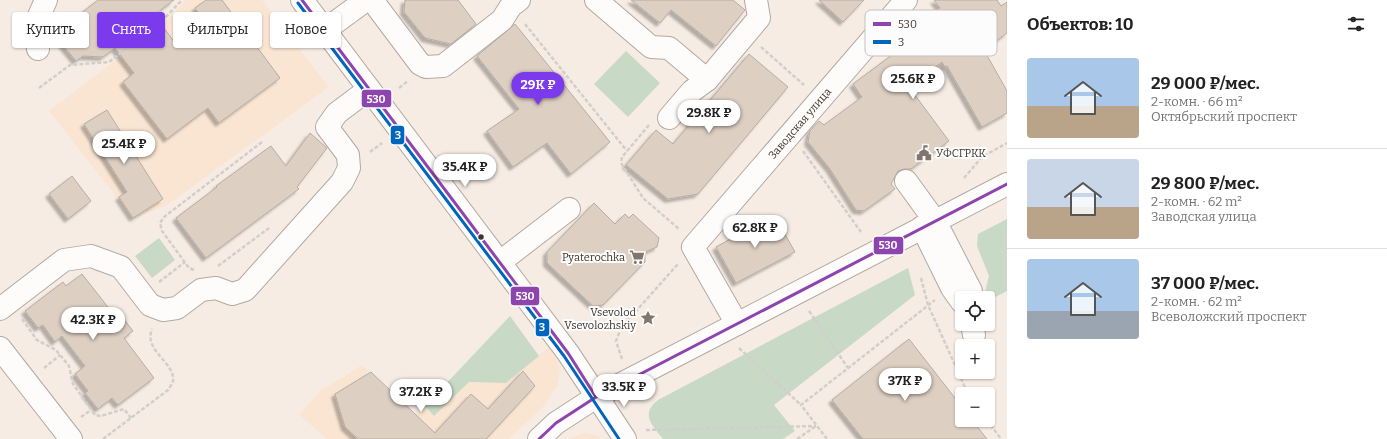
<!DOCTYPE html>
<html lang="ru">
<meta charset="utf-8">
<style>
body{margin:0;font-family:Bitter,serif;background:#f6f6f6;color:#222;height:100vh;display:flex;flex-direction:column;font-size:15px;white-space:nowrap}
*{box-sizing:border-box;margin:0}
p{font-size:13px;color:#767676}
.icon{flex:none;width:22px;height:22px;fill:none;stroke:currentColor;stroke-width:2;stroke-linecap:round;stroke-linejoin:round}
.map{position:relative;flex:1;overflow:hidden}
.sheet{display:flex;flex-direction:column;background:#fff;width:380px}
.sheet>*{flex:none}
.top-card{position:absolute;left:12px;top:12px;width:380px;height:36px;display:flex;gap:8px}
.buttons{position:absolute;left:955px;top:291px;display:grid;gap:8px}
.buttons a{display:grid;place-items:center;width:40px;height:40px;border-radius:4px;background:#fff;box-shadow:0 1px 3px #0004;font-size:20px}
.price{position:absolute;translate:-50% -34px;padding:0 9px;border-radius:14px;background:#fff;color:#222;font-size:13px;line-height:26px;filter:drop-shadow(0 1px 2px #0008)}
.price::after{content:'';position:absolute;left:50%;top:24px;width:12px;height:9px;margin-left:-6px;background:inherit;clip-path:polygon(0 0,100% 0,50% 100%)}
.price.active{background:#7c3aed;color:#fff}
ul{padding:0;list-style:none}
li{display:flex;align-items:center;gap:12px;height:100px;padding:0 20px}
li+li{border-top:1px solid #e0e0e0}
li span{display:grid;place-items:center;flex:none;width:112px;height:80px;border-radius:4px;color:#555}
li>.icon{margin-inline-start:auto}
span .icon{width:48px;height:48px;fill:#fffc;stroke-width:1}
li b{font-size:17px}
h2{display:flex;justify-content:space-between;align-items:center;height:48px;padding:0 20px;font-size:17px}
.chip{padding:0 14px;border-radius:4px;background:#fff;box-shadow:0 1px 3px #0004;font-size:14px;line-height:36px}
.chip.active{background:#7c3aed;color:#fff}
main{display:flex;flex:1;min-height:0}
.map>svg:first-child{display:block}
.built{fill:#fae5d2}
.green{fill:#c8d9c5}
.building{fill:#decfc3;stroke:#b6ada5;filter:url(#shadow)}
.lines{fill:none;stroke-linecap:round;stroke-linejoin:round}
.minor-casing{stroke:#b2a9a2;stroke-width:24}
.path{stroke:#d2cfcb;stroke-width:2.5;stroke-dasharray:4 2;stroke-linecap:butt}
.minor{stroke:#fefcfb;stroke-width:22}
.bus-1-casing{stroke:#fcfcfc;stroke-width:6}
.bus-2-casing{stroke:#fcfcfc;stroke-width:6}
.bus-1{stroke:#8e44ad;stroke-width:3}
.bus-2{stroke:#0065bd;stroke-width:3}
.bus-dot{fill:#40362e;stroke:#fcfcfc;stroke-width:1.5}
.labels{text-anchor:middle;stroke-width:4;stroke-linejoin:round;paint-order:stroke}
.street-label{font-size:11px;fill:#40362e;stroke:#fcfcfc}
.poi-label{font-size:11px;fill:#40362e;stroke:#fcfcfc;text-anchor:end}
.key{fill:#fcfcfc;stroke:#c4c1be;stroke-width:1}
.key-label{font-size:11px;fill:#40362e}
.line-badge{stroke:#fcfcfc;stroke-width:1.5}
.badge-label{font-size:11px;text-anchor:middle;font-weight:bold;fill:#fff}
</style>
<main>
<div class="map">
<svg width="1007" height="439" viewBox="0 0 1007 439">
<defs>
<filter id="shadow"><feDropShadow dx="-3.5" dy="3.5" stdDeviation="1" flood-color="#0004"/></filter>
</defs>
<rect width="100%" height="100%" fill="#f6ece3"/>
<path class="built" d="M186,0H262L329,87L166,206L133,218L49,111L162,25Z
M549,347L558,361L560,373L558,385L543,407L509,439H327L299,415L320,391L362,365L416,415L425,406L434,416L469,382L506,383Z
M584,433L599,436L601,439H568Z"/>
<path class="green" d="M626,51L660,83L628,117L594,84Z
M1007,219V291L991,299L985,292L989,276L977,246L978,234Z
M159,238L175,260L152,278L135,256Z
M908,268L915,295L774,405L795,431L783,439H663C652,425 640,414 658,400Z
M510,316L539,356L506,383L469,382L434,416L425,406Z"/>
<path class="building" d="M98,0H174L154,15L176,44L205,22L195,8L206,0H222L280,78L219,123L208,108L167,139L123,82L134,73L115,48L103,57L83,56L76,61L62,44L66,41L58,31Z
M405,0H458L476,24L451,44L425,38L404,12Z
M631,0H733L745,10L716,46L671,10L660,23Z
M819,0H864L843,22Z
M934,0H997L1001,6L1007,2V33L984,50L1007,91V113L982,127L947,66L945,67L942,62L909,87L949,141L911,169H904L898,171L891,184L895,189L864,211L856,210L830,169L808,142L810,131L819,121L824,125L862,97L853,84L912,40L906,33L940,8Z
M515,24L610,142L571,174L547,143L513,167L487,131L519,109L477,56Z
M749,54L788,87L698,194L668,199L626,165L656,130L673,144Z
M107,110L163,199L133,218L119,197L127,192L84,124Z
M310,133L327,148L297,187L299,189L206,258L176,218L217,187L216,186L271,146L286,166Z
M72,176L91,201L68,219L49,194Z
M594,203L615,224L625,214L629,218L633,214L659,238L657,247L645,252V262L603,305L593,306L547,263V252Z
M774,215L795,252L736,283L716,247Z
M82,274L111,311L115,308L133,331L124,338L154,378L118,405L112,398L98,409L85,393L88,391L75,374L85,366L62,336L55,342L43,325L38,328L25,311L63,282L66,286Z
M909,339L962,407V420H972L987,439H863L832,400Z
M523,371L535,386L486,439H358L345,427L335,394L371,372L435,433L471,394L488,409Z"/>
<g class="lines">
<g class="minor-casing">
<g id="minor">
<path d="M302,0L568,353L625,439"/>
<path d="M372,0L420,64L426,67L443,66L502,20L511,6L519,0"/>
<path d="M596,0L651,47L669,48L707,80"/>
<path d="M325,30L366,0"/>
<path d="M38,49L35,25L46,0"/>
<path d="M669,118L692,91L707,80L759,18L756,0"/>
<path d="M906,181L935,221L971,291L970,298"/>
<path d="M922,227L952,288L962,302"/>
<path d="M500,262L569,209"/>
<path d="M0,309L64,260L91,256L121,267L150,305L163,310L177,308L201,290L216,288L232,294L245,290L342,182L349,168L348,155L327,127L337,113L369,89"/>
<path id="s1" d="M737,324L693,247L906,0"/>
<path d="M972,324L974,335"/>
<path d="M0,348L71,439"/>
<path d="M539,439L556,423L596,397L1007,184"/>
</g>
</g>
<path class="path" d="M159,11L165,18
M525,24L627,151
M761,47L804,85
M39,88L70,65L109,62L160,23L182,0
M399,88L408,81
M649,125L622,157L621,163L643,198L679,229
M803,151L861,232
M370,152L382,143
M964,178L982,157L1007,143
M218,266L269,228
M194,270L189,268L162,231L160,223L164,217L262,142
M921,278L928,305L968,394
M159,282L185,262
M809,311L848,368
M22,319L37,340L56,350L69,366L73,384L95,415L101,416L124,409L131,418
M739,348L801,405
M622,359L616,341L621,328L678,264
M44,368L60,355
M81,417L91,410
M987,420L1001,439
M646,430L816,426
M103,439L168,390C170,387 172,384 173,381C176,363 143,351 152,329
M797,439L816,426
M827,439L801,405L935,300"/>
<use href="#minor" class="minor"/>
<g class="bus-1-casing">
<path id="bus-1" d="M302,0L568,353L596,397
M539,439L556,423L596,397L1007,184"/>
</g>
<g class="bus-2-casing">
<path id="bus-2" d="M298,3L564,356L619,439"/>
</g>
<use href="#bus-1" class="bus-1"/>
<use href="#bus-2" class="bus-2"/>
</g>
<defs>
<g id="civic-bare" transform="scale(1.2)"><path d="M-.6-6.5H3V-4.5H.6V-3L4-1V1h2V6H-6V1h2V-1L-.6-3ZM-1.2 2.5V6h2.4V2.5Z" fill="#80766d" stroke="#fcfcfc" stroke-width="2.5" paint-order="stroke"/></g>
<g id="supermarket-bare" transform="scale(1.2)"><path d="M-6-5.5h2.5l.6 2H6L4.5 2H-2.5L-4.4-4H-6ZM-1.5 3.2a1.3 1.3 0 1 0 .1 0ZM3 3.2a1.3 1.3 0 1 0 .1 0Z" fill="#80766d" stroke="#fcfcfc" stroke-width="2.5" paint-order="stroke"/></g>
<g id="sight-bare" transform="scale(1.2)"><path d="M0-6L1.8-2.2L6-1.7L2.9 1.2L3.7 5.4L0 3.3L-3.7 5.4L-2.9 1.2L-6-1.7L-1.8-2.2Z" fill="#80766d" stroke="#fcfcfc" stroke-width="2.5" paint-order="stroke"/></g>
</defs>
<g fill-rule="evenodd">
<use href="#civic-bare" x="924" y="153"/>
<use href="#supermarket-bare" x="637" y="257"/>
<use href="#sight-bare" x="648" y="318"/>
</g>
<circle class="bus-dot" cx="481" cy="237" r="3.5"/>
<g class="labels">
<g class="street-label">
<text dy="4" stroke="none"><textPath href="#s1" startOffset="252">Заводская улица</textPath></text>
</g>
<g class="poi-label">
<text x="936" y="157" text-anchor="start">УФСГРКК</text>
<text x="625" y="261">Pyaterochka</text>
<text x="636" y="316">Vsevolod<tspan x="636" dy="13">Vsevolozhskiy</tspan></text>
</g>
</g>
<rect x="865" y="10" width="132" height="46" rx="6" class="key"/>
<rect x="873" y="22" width="18" height="4" fill="#8e44ad"/>
<rect x="873" y="40" width="18" height="4" fill="#0065bd"/>
<g class="key-label">
<text x="898" y="28">530</text>
<text x="898" y="46">3</text>
</g>
<g class="line-badge">
<rect x="361" y="89" width="31" height="19" rx="4" fill="#8e44ad"/>
<rect x="390" y="125" width="15" height="20" rx="4" fill="#0065bd"/>
<rect x="873" y="236" width="31" height="19" rx="4" fill="#8e44ad"/>
<rect x="510" y="286" width="30" height="20" rx="4" fill="#8e44ad"/>
<rect x="535" y="318" width="15" height="19" rx="4" fill="#0065bd"/>
</g>
<g class="badge-label">
<text x="376" y="103">530</text>
<text x="398" y="139">3</text>
<text x="888" y="249">530</text>
<text x="525" y="300">530</text>
<text x="542" y="331">3</text>
</g>
</svg>
<div class="buttons">
<a><svg class="icon" aria-label="locate" viewBox="0 0 24 24"><circle cx="12" cy="12" r="6"/><path d="M12 2v4M12 18v4M2 12h4M18 12h4"/></svg></a>
<a>+</a>
<a>−</a>
</div>
<b class="price" style="left:913px;top:100px">25.6K ₽</b>
<b class="price active" style="left:538px;top:106px">29K ₽</b>
<b class="price" style="left:709px;top:134px">29.8K ₽</b>
<b class="price" style="left:124px;top:165px">25.4K ₽</b>
<b class="price" style="left:465px;top:188px">35.4K ₽</b>
<b class="price" style="left:755px;top:249px">62.8K ₽</b>
<b class="price" style="left:93px;top:341px">42.3K ₽</b>
<b class="price" style="left:905px;top:402px">37K ₽</b>
<b class="price" style="left:624px;top:408px">33.5K ₽</b>
<b class="price" style="left:421px;top:413px">37.2K ₽</b>
<div class="top-card">
<a class="chip">Купить</a>
<a class="chip active">Снять</a>
<a class="chip">Фильтры</a>
<a class="chip">Новое</a>
</div>
</div>
<section class="sheet">
<h2>Объектов: 10<svg class="icon" aria-label="filters" viewBox="0 0 24 24"><path d="M4 7h16M4 17h16"/><circle cx="9" cy="7" r="2"/><circle cx="15" cy="17" r="2"/></svg></h2>
<ul>
<li><span style="background:linear-gradient(#a9c7e8 60%,#b9a48a 0)"><svg class="icon" aria-label="home" viewBox="0 0 24 24"><path d="M3 11l9-7 9 7M6 9v11h12V9"/></svg></span><div><b>29 000 ₽/мес.</b><p>2-комн. · 66 m²</p><p>Октябрьский проспект</p></div></li>
<li><span style="background:linear-gradient(#c9d6e8 60%,#b9a48a 0)"><svg class="icon" aria-label="home" viewBox="0 0 24 24"><path d="M3 11l9-7 9 7M6 9v11h12V9"/></svg></span><div><b>29 800 ₽/мес.</b><p>2-комн. · 62 m²</p><p>Заводская улица</p></div></li>
<li><span style="background:linear-gradient(#a9c7e8 65%,#9aa5b1 0)"><svg class="icon" aria-label="home" viewBox="0 0 24 24"><path d="M3 11l9-7 9 7M6 9v11h12V9"/></svg></span><div><b>37 000 ₽/мес.</b><p>2-комн. · 62 m²</p><p>Всеволожский проспект</p></div></li>
</ul>
</section>
</main>
